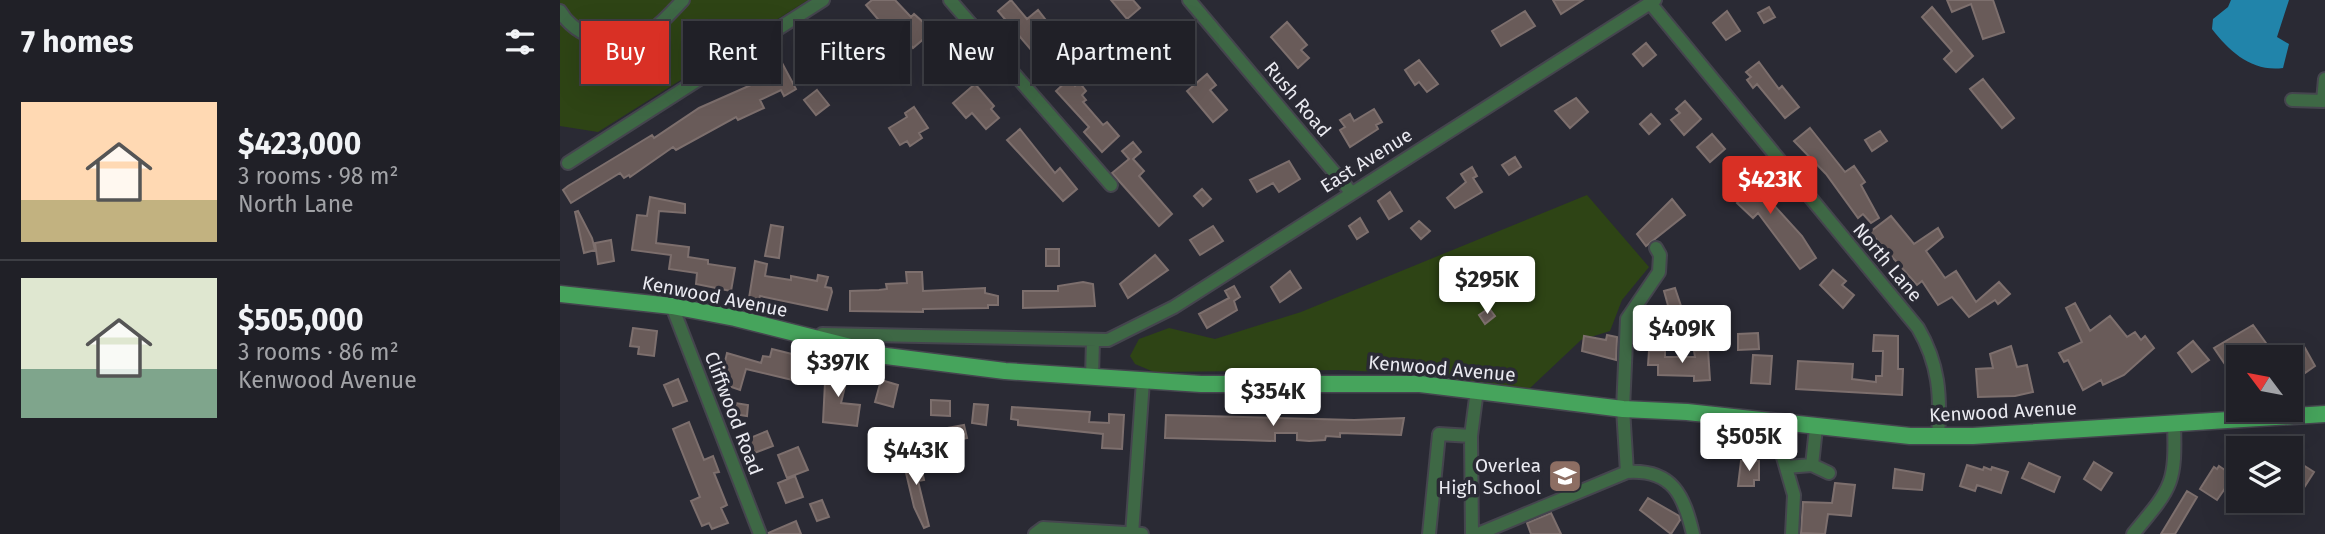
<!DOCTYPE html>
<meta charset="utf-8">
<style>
body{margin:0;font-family:"Fira Sans",sans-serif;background:#28282f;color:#f1f3f6;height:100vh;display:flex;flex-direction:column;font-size:26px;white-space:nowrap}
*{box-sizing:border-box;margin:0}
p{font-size:23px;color:#a2a3a7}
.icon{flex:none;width:38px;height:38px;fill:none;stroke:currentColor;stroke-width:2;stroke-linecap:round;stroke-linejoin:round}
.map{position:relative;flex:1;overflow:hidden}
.details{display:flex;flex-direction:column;background:#202027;width:560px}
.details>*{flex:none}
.hud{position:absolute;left:21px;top:21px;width:665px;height:63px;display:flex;gap:14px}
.needle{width:46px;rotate:302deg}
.buttons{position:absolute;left:1666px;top:345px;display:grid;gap:14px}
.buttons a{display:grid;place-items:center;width:77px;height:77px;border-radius:0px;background:#202027;box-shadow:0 7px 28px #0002,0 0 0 2px #3d3e44;font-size:35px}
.price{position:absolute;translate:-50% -60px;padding:0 16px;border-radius:7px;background:#fff;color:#222;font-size:23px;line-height:46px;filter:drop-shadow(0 2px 4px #0008)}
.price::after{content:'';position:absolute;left:50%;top:42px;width:21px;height:16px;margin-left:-10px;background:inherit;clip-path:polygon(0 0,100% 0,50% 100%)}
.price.active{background:#d93025;color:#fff}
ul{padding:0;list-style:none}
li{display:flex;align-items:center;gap:21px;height:175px;padding:0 21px}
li+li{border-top:2px solid #3d3e44}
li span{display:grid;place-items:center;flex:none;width:196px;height:140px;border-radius:0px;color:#555}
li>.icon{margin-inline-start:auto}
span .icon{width:84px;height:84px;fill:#fffc;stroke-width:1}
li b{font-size:30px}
h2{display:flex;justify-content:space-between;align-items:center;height:84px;padding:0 21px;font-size:30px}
.chip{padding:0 24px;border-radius:0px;background:#202027;box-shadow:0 7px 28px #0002,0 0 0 2px #3d3e44;font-size:24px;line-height:63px}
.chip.active{background:#d93025;color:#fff}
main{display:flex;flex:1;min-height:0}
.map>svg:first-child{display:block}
.green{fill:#2e4415}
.water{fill:#2184aa}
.building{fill:#695b59;stroke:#7d6f6d;stroke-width:2}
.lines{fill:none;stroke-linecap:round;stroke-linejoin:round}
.minor-casing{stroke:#45454e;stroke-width:16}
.major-casing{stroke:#45454e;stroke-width:19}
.minor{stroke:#3e6845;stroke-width:12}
.major{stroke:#46a45c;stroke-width:16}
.labels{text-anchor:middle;stroke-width:7;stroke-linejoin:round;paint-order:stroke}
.street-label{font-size:19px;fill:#eaeaf1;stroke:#2a2a34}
.poi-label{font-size:19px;fill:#eaeaf1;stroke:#2a2a34;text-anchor:end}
</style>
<main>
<section class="details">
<h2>7 homes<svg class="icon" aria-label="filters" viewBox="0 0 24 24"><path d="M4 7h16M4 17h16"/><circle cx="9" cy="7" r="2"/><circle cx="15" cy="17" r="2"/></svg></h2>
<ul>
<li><span style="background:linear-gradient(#ffd9b3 70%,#c2b280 0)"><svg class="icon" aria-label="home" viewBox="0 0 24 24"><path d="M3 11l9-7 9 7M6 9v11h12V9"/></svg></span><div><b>$423,000</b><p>3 rooms · 98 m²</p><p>North Lane</p></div></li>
<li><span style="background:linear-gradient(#dfe7d0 65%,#7fa58c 0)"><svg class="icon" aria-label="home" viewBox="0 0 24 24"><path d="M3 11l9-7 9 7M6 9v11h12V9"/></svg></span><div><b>$505,000</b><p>3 rooms · 86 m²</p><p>Kenwood Avenue</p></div></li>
</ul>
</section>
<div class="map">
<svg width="1765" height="534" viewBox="0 0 1765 534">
<rect width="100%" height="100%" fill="#2a2a34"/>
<path class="green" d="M0,0H248L38,132L0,126Z
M1027,195L1089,267L1062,300L1050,331L1021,340L969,389L873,375L782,370L594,372L575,364L570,356L579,339L609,328L655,339L741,312Z"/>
<path class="water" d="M1671,0H1729L1717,37L1729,44L1723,68C1692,72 1670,52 1652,29L1653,19L1668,7Z"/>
<path class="building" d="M312,0H335L351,17L354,14L373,31L353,48L339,31L333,37L306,5Z
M451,0L467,19L478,10L485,19L475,28L503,60L490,72L438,11Z
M551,0H573L580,8L567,19Z
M993,0H1023L1001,14Z
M1387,0H1433L1444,32L1423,39L1411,4L1392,12Z
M1209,7L1215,17L1204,23L1198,13Z
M1372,7L1413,56L1396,72L1384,59L1392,51L1362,17Z
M965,11L975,26L941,46L932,31Z
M1167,11L1180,31L1166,40L1153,23Z
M727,22L747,45L741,50L749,58L738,68L711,37Z
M587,31L595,39L602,35L619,55L605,67L579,39Z
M275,42L292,68L281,75L278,70L263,80L252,64Z
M1086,43L1096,55L1083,66L1073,54Z
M381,51L400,67L384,81L378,75L375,78L367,69L371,66L368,62Z
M859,60L878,84L867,92L859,82L855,85L845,70Z
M221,61L236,89L224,96L221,90L200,100L204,108L178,120L176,117L116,150L113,147L70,177L69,175L64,178L60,173L11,203L3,190L8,186L92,135L94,138L139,108L191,85L189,82Z
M1199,62L1219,89L1222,86L1239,107L1225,118L1197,84L1193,88L1187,80L1191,77L1186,72Z
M647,74L656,85L650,90L667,110L653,122L627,91Z
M509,79L515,86L519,82L526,91L522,95L526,100L523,102L543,125L547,122L559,136L542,152L524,132L529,127L496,91Z
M1423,79L1454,118L1442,128L1410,89Z
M415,84L434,106L431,109L439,118L426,129L412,113L406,118L393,103Z
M257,90L269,105L256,115L244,100Z
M1016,98L1028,112L1010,128L995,111Z
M1125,101L1141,119L1124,135L1111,120L1120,113L1116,109Z
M354,107L368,128L359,133L362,138L350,146L347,141L340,145L329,128L347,117L345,113Z
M814,109L822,122L816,125L818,129L790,147L780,130L785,127L780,120L790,114L794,121Z
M1091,114L1100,124L1089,134L1080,124Z
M1250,128L1285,172L1294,166L1305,182L1301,185L1319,218L1311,223L1303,214L1298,218L1266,174L1234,141Z
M460,129L495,173L500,168L517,189L503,201L447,140Z
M1320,131L1327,141L1312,151L1305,140Z
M1152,134L1165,149L1150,162L1137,147Z
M573,142L581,152L573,159L584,171L579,176L612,214L599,226L552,173L569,159L562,151Z
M955,157L961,167L949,175L942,165Z
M729,161L740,179L719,192L713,183L697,192L690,180Z
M1183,163L1194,176L1190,179L1242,236L1256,258L1240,269L1198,213L1193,218L1177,203L1182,198L1165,178Z
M912,167L917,176L913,178L922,192L895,208L887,198L906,182L901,174Z
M642,189L651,199L643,206L634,196Z
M830,192L842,211L829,219L818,201Z
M90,197L125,204V213L99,211L96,243L129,247L128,257L148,260V264L175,268L171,291L136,284L137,273L109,269L111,255L72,250L77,215L87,216Z
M1112,199L1125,215L1086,246L1077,234Z
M18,211L32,238L35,250L24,253L15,212Z
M1331,216L1354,244L1378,228L1383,237L1366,251L1385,278L1396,271L1416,302L1439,282L1450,294L1438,304L1435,300L1409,317L1392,297L1378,305L1362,281L1357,285L1310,232Z
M800,218L808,232L797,239L789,226Z
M859,221L870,231L861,239L851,228Z
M211,225L223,227L219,258L205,256Z
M653,226L663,241L640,255L630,240Z
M51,240L54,261L38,264L35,243Z
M486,249H499V266H486Z
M595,255L608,270L568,298L560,284Z
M195,261L207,264L205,276L231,280V276L257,281L258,275L268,277L265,287L271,288L272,292L267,310L200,296L199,299L189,298Z
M1273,270L1286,281L1282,285L1294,295L1283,308L1260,285Z
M730,271L741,288L720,302L711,287Z
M346,272H362L363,291L425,288V293L438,296V305H428V308L363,309V312L290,311V291L319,290L327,289L326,284L347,283Z
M523,282L533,284L535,306L463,308V291H498V286Z
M674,286L680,297L674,301L677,310L647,328L639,314L669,298L665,291Z
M1115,288L1121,306L1109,309L1104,291Z
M1515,303L1530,331L1550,316L1567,337L1575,332L1581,340L1585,336L1594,348L1564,375L1543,385L1541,380L1523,390L1508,360L1504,362L1499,353L1522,342L1506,308Z
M929,308L935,316L925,324L919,315Z
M1693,325L1716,357H1678V368L1671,373L1654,348Z
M73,328L97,331L94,356L78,354L79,347L70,346Z
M1198,333L1199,349L1178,350V334Z
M1047,335L1057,337L1056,360L1022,351L1024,336L1046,340Z
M1314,335L1338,336V369H1343L1342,395L1236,389L1238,361L1293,364L1292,379L1316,382V376H1322L1323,351H1313Z
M1633,341L1649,360L1632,372L1618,353Z
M1451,346L1457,367L1467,365L1473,392L1455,396L1418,397L1416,369L1433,368L1430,354Z
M1745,348L1755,366L1745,373L1735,355Z
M212,349L252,359L245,383L186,369L180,390L160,383L167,353L201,363L203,356L210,357Z
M1148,350L1150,380L1134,381V376L1098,375V365H1088L1089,351H1105V357H1135L1134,351Z
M1193,355L1212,356L1210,384L1191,383Z
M266,363L284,367L280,380L286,382L281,403L300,405L297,426L263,422Z
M118,379L127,401L113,406L104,385Z
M321,380L338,385L333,407L315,402Z
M371,400L390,401V416L371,415Z
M175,403L188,405L187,416L173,414Z
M414,404L428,405L426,425L412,423Z
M452,407L530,412L529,422L549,423V414L564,415L562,449L542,448L543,434L458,425V420L451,419Z
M606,415L794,420L844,418L841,435L780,433V437L766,436L765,440L749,441L737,440V433H715V441L683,440L605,438Z
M129,422L144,460L153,456L159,472L154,473L167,505L161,508L168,523L152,529L149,523L142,526L131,501L140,497L113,429Z
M404,425L407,438L390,442L387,428Z
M207,431L213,446L189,455L183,441Z
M238,447L248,470L227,478L218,455Z
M359,457L364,480L358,481L369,526L364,528L354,507L343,460Z
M1181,461H1199V480H1194V486H1178Z
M1534,462L1552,473L1541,490L1524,479Z
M1469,463L1500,477L1494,492L1462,478Z
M1740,463L1754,472L1740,494L1731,489V478Z
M1407,465L1423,470L1424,467L1431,470L1432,467L1448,472L1441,493L1417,485L1415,491L1400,486Z
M1659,466L1678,479V495L1666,487L1657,500L1640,489L1654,467L1657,469Z
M1335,469L1364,474L1362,490L1333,488Z
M235,476L243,497L226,503L218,483Z
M1275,483L1295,485L1291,516L1268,514L1265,534L1241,533L1243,502L1272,503Z
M1627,491L1637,497L1615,534H1601Z
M1088,498L1119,516L1120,520L1111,534L1080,510Z
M262,500L269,517L257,521L250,504Z
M991,513L1001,534H971L967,523Z
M236,521L241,534H209L208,533Z"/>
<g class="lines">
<g class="minor-casing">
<path id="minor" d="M390,0L551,185
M629,0L790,191
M1090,3L1358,328C1379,364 1381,395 1378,437
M0,11C7,23 16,30 29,36C71,56 96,29 123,0
M1732,100L1763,101L1765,79
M8,163L263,0
M112,306L200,534
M262,334L548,340L614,307L1095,0
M532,377L533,340
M1213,423L1234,495L1232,534
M1252,465L1256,428
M1226,467L1252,465L1269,473
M1067,472L1063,409L1067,319L1099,272L1100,255L1096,248
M475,534L483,528L582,534
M572,534L583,381
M869,534L879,434L911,436
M912,534L911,436L917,390
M918,534L1067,472C1113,469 1124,496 1133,534
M1573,534C1612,487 1616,485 1614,423"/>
</g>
<g class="major-casing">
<path id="major" d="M0,294L112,306L175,318L326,356L445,371L641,384H860L1063,409L1127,412L1350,436H1413L1765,414"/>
</g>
<use href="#minor" class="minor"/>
<use href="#major" class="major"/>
</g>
<defs>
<g id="school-square" transform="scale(1.75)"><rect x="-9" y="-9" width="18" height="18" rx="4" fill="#8d6e63" stroke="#2a2a34"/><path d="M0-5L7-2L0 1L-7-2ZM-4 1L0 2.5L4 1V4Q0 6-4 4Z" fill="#fff"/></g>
</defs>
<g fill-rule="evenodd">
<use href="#school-square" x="1005" y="476"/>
</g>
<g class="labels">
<g class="street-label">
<text transform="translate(738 99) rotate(50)" y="7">Rush Road</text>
<text transform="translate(806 160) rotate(-32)" y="7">East Avenue</text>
<text transform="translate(1328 262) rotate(50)" y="7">North Lane</text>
<text transform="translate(155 296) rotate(11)" y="7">Kenwood Avenue</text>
<text transform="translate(882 368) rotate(5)" y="7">Kenwood Avenue</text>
<text transform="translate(1443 411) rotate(-3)" y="7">Kenwood Avenue</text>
<text transform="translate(174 413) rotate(69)" y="7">Cliffwood Road</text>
</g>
<g class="poi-label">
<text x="981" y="472">Overlea<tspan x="981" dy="22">High School</tspan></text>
</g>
</g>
</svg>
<div class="buttons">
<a><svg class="needle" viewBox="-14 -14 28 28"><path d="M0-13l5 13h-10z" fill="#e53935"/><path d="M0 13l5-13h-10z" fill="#a2a3a7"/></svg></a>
<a><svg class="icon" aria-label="layers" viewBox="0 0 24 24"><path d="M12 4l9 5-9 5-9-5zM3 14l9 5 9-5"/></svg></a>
</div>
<b class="price active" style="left:1210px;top:216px">$423K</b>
<b class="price" style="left:927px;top:316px">$295K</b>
<b class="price" style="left:1122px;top:365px">$409K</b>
<b class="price" style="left:278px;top:399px">$397K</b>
<b class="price" style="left:713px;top:428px">$354K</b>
<b class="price" style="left:1189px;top:473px">$505K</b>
<b class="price" style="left:356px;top:487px">$443K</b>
<div class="hud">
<a class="chip active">Buy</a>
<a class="chip">Rent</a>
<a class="chip">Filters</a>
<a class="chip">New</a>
<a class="chip">Apartment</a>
</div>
</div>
</main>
